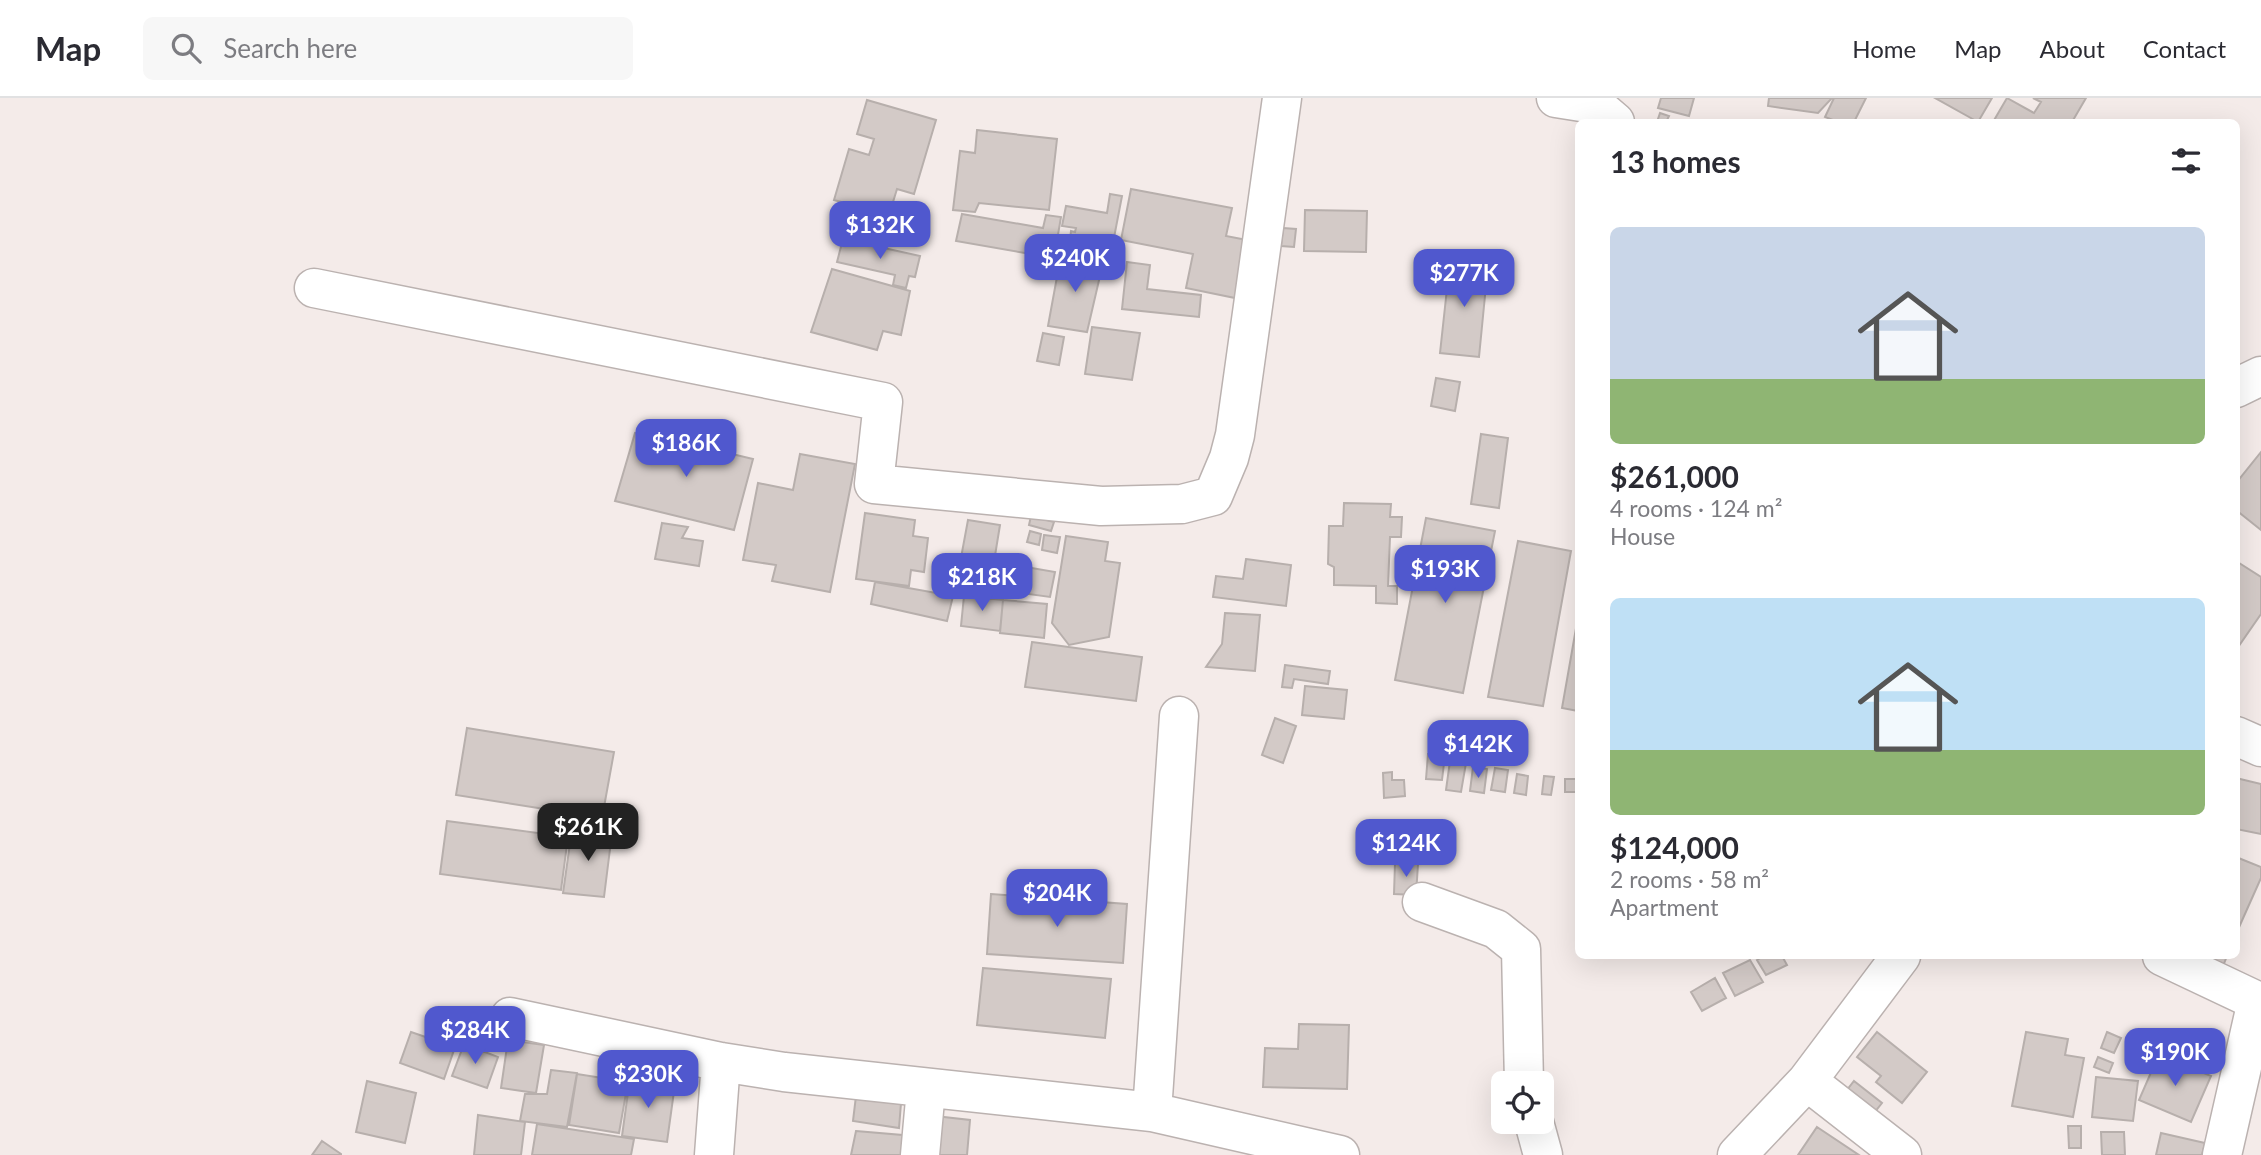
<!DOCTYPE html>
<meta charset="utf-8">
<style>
body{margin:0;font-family:Lato,sans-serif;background:#f7f7f7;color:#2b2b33;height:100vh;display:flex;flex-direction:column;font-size:26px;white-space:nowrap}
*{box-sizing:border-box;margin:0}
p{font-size:23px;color:#7c7c81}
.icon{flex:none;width:38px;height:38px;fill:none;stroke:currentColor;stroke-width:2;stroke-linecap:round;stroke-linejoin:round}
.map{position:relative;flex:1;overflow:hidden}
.side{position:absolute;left:1575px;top:21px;width:665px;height:840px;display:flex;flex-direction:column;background:#fff;border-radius:10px;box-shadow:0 7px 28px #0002}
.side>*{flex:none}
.tools{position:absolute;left:1491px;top:973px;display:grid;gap:14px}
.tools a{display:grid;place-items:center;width:63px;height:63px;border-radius:10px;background:#fff;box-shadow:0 7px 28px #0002;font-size:35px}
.price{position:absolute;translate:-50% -60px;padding:0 16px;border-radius:14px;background:#5058ce;color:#fff;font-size:23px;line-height:46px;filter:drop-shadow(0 2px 4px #0008)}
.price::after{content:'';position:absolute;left:50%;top:42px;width:21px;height:16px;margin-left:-10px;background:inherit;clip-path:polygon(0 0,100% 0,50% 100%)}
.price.selected{background:#222;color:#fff}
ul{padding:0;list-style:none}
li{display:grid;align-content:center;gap:14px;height:371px;padding:0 35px}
li span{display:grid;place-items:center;height:217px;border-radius:10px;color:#555}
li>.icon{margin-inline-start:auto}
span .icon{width:126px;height:126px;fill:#fffc;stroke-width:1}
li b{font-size:30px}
h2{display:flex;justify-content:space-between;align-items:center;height:84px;padding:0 35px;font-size:30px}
header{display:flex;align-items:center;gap:42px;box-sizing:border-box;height:98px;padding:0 35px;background:#fff;border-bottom:2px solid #e1e1e2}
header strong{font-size:33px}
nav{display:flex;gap:38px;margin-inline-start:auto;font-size:24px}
.search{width:490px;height:63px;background:#f7f7f7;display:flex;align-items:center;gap:18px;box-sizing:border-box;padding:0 24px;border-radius:10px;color:#7c7c81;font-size:26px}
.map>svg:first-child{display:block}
.building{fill:#d3cac7;stroke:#b7afac;stroke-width:2}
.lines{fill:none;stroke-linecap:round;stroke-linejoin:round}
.minor-casing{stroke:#bbb2b0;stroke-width:41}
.minor{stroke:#fff;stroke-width:38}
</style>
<header>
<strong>Map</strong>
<div class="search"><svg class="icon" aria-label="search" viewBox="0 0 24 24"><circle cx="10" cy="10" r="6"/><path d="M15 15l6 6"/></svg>Search here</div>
<nav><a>Home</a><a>Map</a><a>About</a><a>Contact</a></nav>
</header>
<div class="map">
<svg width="2261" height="1057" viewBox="0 0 2261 1057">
<rect width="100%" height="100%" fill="#f4ebe9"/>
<path class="building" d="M1661,0H1694L1689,18L1658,10Z
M1769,0H1832L1818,15L1768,8Z
M1834,0H1866L1854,24H1838L1825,19Z
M1935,0H1992L1978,24Z
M2007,0L2034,15L2041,4L2033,0H2086L2072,24H1993Z
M867,2L936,22L914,96L897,91L889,117L834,102L849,51L869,57L874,41L857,36Z
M1660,15L1669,18L1666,24H1657Z
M977,32L1057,41L1049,112L979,105L975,114L953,112L960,53L975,55Z
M1131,91L1232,110L1226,138L1247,142L1235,200L1186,190L1193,156L1121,142Z
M1110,96L1122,98L1112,150L1070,142L1071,133L1075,134L1076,130L1062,128L1066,108L1107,115Z
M1305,112L1367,113L1366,154L1304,153Z
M962,116L1043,130L1046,117L1061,119L1054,160L956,143Z
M1283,130L1296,131L1294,149L1281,148Z
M843,141L920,158L915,179L909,178L906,190L893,187L895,177L837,164Z
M1061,157L1103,165L1087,234L1048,228Z
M1450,163L1488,167L1479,259L1440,255Z
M1127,164L1150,167L1147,191L1201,197L1199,219L1122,211Z
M832,171L910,193L901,237L883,233L877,252L811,234Z
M1092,229L1140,235L1132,282L1085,276Z
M1043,235L1064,239L1059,267L1037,263Z
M1436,280L1460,284L1455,313L1431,308Z
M635,335L687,348L695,337L734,347L732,356L753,361L734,432L615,403Z
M1481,336L1508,340L1499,410L1471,406Z
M2261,354V432L2236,412V385Z
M800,356L855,366L830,494L772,483L776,467L743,462L758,385L793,392Z
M1344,405L1391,406L1390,419H1402L1401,439H1390L1388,488H1397V506L1376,505V488L1334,487V469L1328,466L1329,428H1343Z
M865,415L915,422L913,438L928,440L924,474L911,472L909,488L856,481Z
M1031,418L1054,424L1051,433L1029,427Z
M1426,420L1495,433L1463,595L1395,582Z
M968,422L1000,427L991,482L958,476Z
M662,425L688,429L682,440L703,443L699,468L655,461Z
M1030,433L1041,436L1039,447L1027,444Z
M1044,437L1060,439L1057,455L1042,452Z
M1066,438L1108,444L1105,463L1120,465L1109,539L1069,547L1052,525Z
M1518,443L1571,453L1543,608L1488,599Z
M1246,461L1291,467L1286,508L1213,499L1216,478L1243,481Z
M2236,463L2261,479V516L2236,552Z
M1026,469L1055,474L1050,499L1021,495Z
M875,484L953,498L947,523L871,506Z
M964,498L1003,502L1000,533L961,528Z
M1003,502L1047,506L1044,540L1000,535Z
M1225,515L1260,517L1255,573L1206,569L1222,546Z
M1578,519V613L1562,610Z
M1032,544L1142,559L1136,603L1025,589Z
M1285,567L1330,573L1328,586L1294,581L1292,590L1282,589Z
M1305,588L1347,592L1344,621L1302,617Z
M1275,620L1296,628L1283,665L1262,657Z
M467,630L614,654L602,720L456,697Z
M1428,656L1445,657L1442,682L1426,681Z
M1450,663L1466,665L1461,694L1446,692Z
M1473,669L1487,671L1484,695L1470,693Z
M1495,670L1508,672L1505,694L1491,692Z
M1392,674V682H1404L1405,698L1384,700L1383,675Z
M1517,676L1528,678L1526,697L1514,695Z
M1544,678L1554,679L1551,697L1542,696Z
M2236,680L2261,686V736L2236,731Z
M1565,681H1578V694H1565Z
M447,723L568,739L561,792L440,776Z
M572,731L612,735L604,799L563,795Z
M2236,759L2261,769V780L2236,836Z
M1395,765L1418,766L1416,797L1394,796Z
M991,796L1127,806L1123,865L987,856Z
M1764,858H1782L1787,867L1766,877L1757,862Z
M2199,858H2227L2223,868Z
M1750,862L1763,884L1735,898L1723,875Z
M983,870L1111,881L1105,940L977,927Z
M1715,880L1726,900L1702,913L1691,894Z
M1299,926L1349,927L1347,991L1263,989L1265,950L1298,951Z
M411,934L455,949L444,981L400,965Z
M1877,934L1927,974L1902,1005L1876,984L1881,978L1857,959Z
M2026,934L2068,941L2065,957L2084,960L2073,1019L2012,1008Z
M2107,934L2121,940L2114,955L2101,950Z
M508,942L544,947L536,995L501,990Z
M464,946L498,959L487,990L452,978Z
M2159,956L2211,978L2191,1024L2139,1002Z
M2098,959L2113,965L2109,975L2094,969Z
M551,972L577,975L567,1029L520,1023L525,996H547Z
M577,976L628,984L619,1035L569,1027Z
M2096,979L2138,983L2133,1023L2092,1019Z
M630,980L675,986L667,1044L622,1038Z
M367,983L416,995L405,1045L356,1034Z
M1854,983L1882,1005L1866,1025L1839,1002Z
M856,998L901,1005L899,1030L853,1023Z
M478,1017L525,1024L521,1057H474Z
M935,1018L970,1022L967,1057H931Z
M537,1026L634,1041L631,1057H532Z
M2068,1028H2081V1050H2069Z
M1817,1029L1859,1057H1798Z
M856,1033L914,1038L912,1057H851Z
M2101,1034H2124L2125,1057H2102Z
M2161,1035L2205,1045L2202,1057H2156Z
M322,1043L341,1056V1057H312Z"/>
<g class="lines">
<g class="minor-casing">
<path id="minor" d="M1556,0L1594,6L1615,24
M314,190L883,304L874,386L1101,408L1182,406L1213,398L1229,360L1235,337L1282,0
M2236,290L2261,278
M2236,638L2261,649
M1422,804L1496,831L1521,851L1524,985
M2162,858L2257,903H2261
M510,919L721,964L784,974L1152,1014L1340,1057
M1807,983L1902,1057
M1152,1014L1179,618
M1534,1024L1543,1057
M714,1057L721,964
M920,1057L926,991
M1737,1057L1807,983L1901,858
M2222,1057L2257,903"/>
</g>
<use href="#minor" class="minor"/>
</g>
</svg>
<div class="tools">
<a><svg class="icon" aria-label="locate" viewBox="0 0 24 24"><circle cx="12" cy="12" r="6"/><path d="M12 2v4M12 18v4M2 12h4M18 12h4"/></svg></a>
</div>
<b class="price" style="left:880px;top:163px">$132K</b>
<b class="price" style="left:1075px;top:196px">$240K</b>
<b class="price" style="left:1464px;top:211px">$277K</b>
<b class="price" style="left:686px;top:381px">$186K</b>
<b class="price" style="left:1445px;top:507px">$193K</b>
<b class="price" style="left:982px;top:515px">$218K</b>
<b class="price" style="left:1478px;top:682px">$142K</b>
<b class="price selected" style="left:588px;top:765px">$261K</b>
<b class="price" style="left:1406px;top:781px">$124K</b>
<b class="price" style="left:1057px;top:831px">$204K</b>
<b class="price" style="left:475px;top:968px">$284K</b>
<b class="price" style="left:2175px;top:990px">$190K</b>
<b class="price" style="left:648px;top:1012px">$230K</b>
<section class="side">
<h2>13 homes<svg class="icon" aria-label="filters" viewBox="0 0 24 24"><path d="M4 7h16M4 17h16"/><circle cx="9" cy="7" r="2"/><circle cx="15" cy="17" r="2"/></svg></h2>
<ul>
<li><span style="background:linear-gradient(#c9d6e8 70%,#8fb573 0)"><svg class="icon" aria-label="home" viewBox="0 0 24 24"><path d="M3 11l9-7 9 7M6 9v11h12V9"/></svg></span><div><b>$261,000</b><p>4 rooms · 124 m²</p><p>House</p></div></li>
<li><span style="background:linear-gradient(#bfe0f5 70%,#8fb573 0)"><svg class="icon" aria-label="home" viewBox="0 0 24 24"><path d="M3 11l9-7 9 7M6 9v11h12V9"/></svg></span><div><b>$124,000</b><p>2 rooms · 58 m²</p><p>Apartment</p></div></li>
</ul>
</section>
</div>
